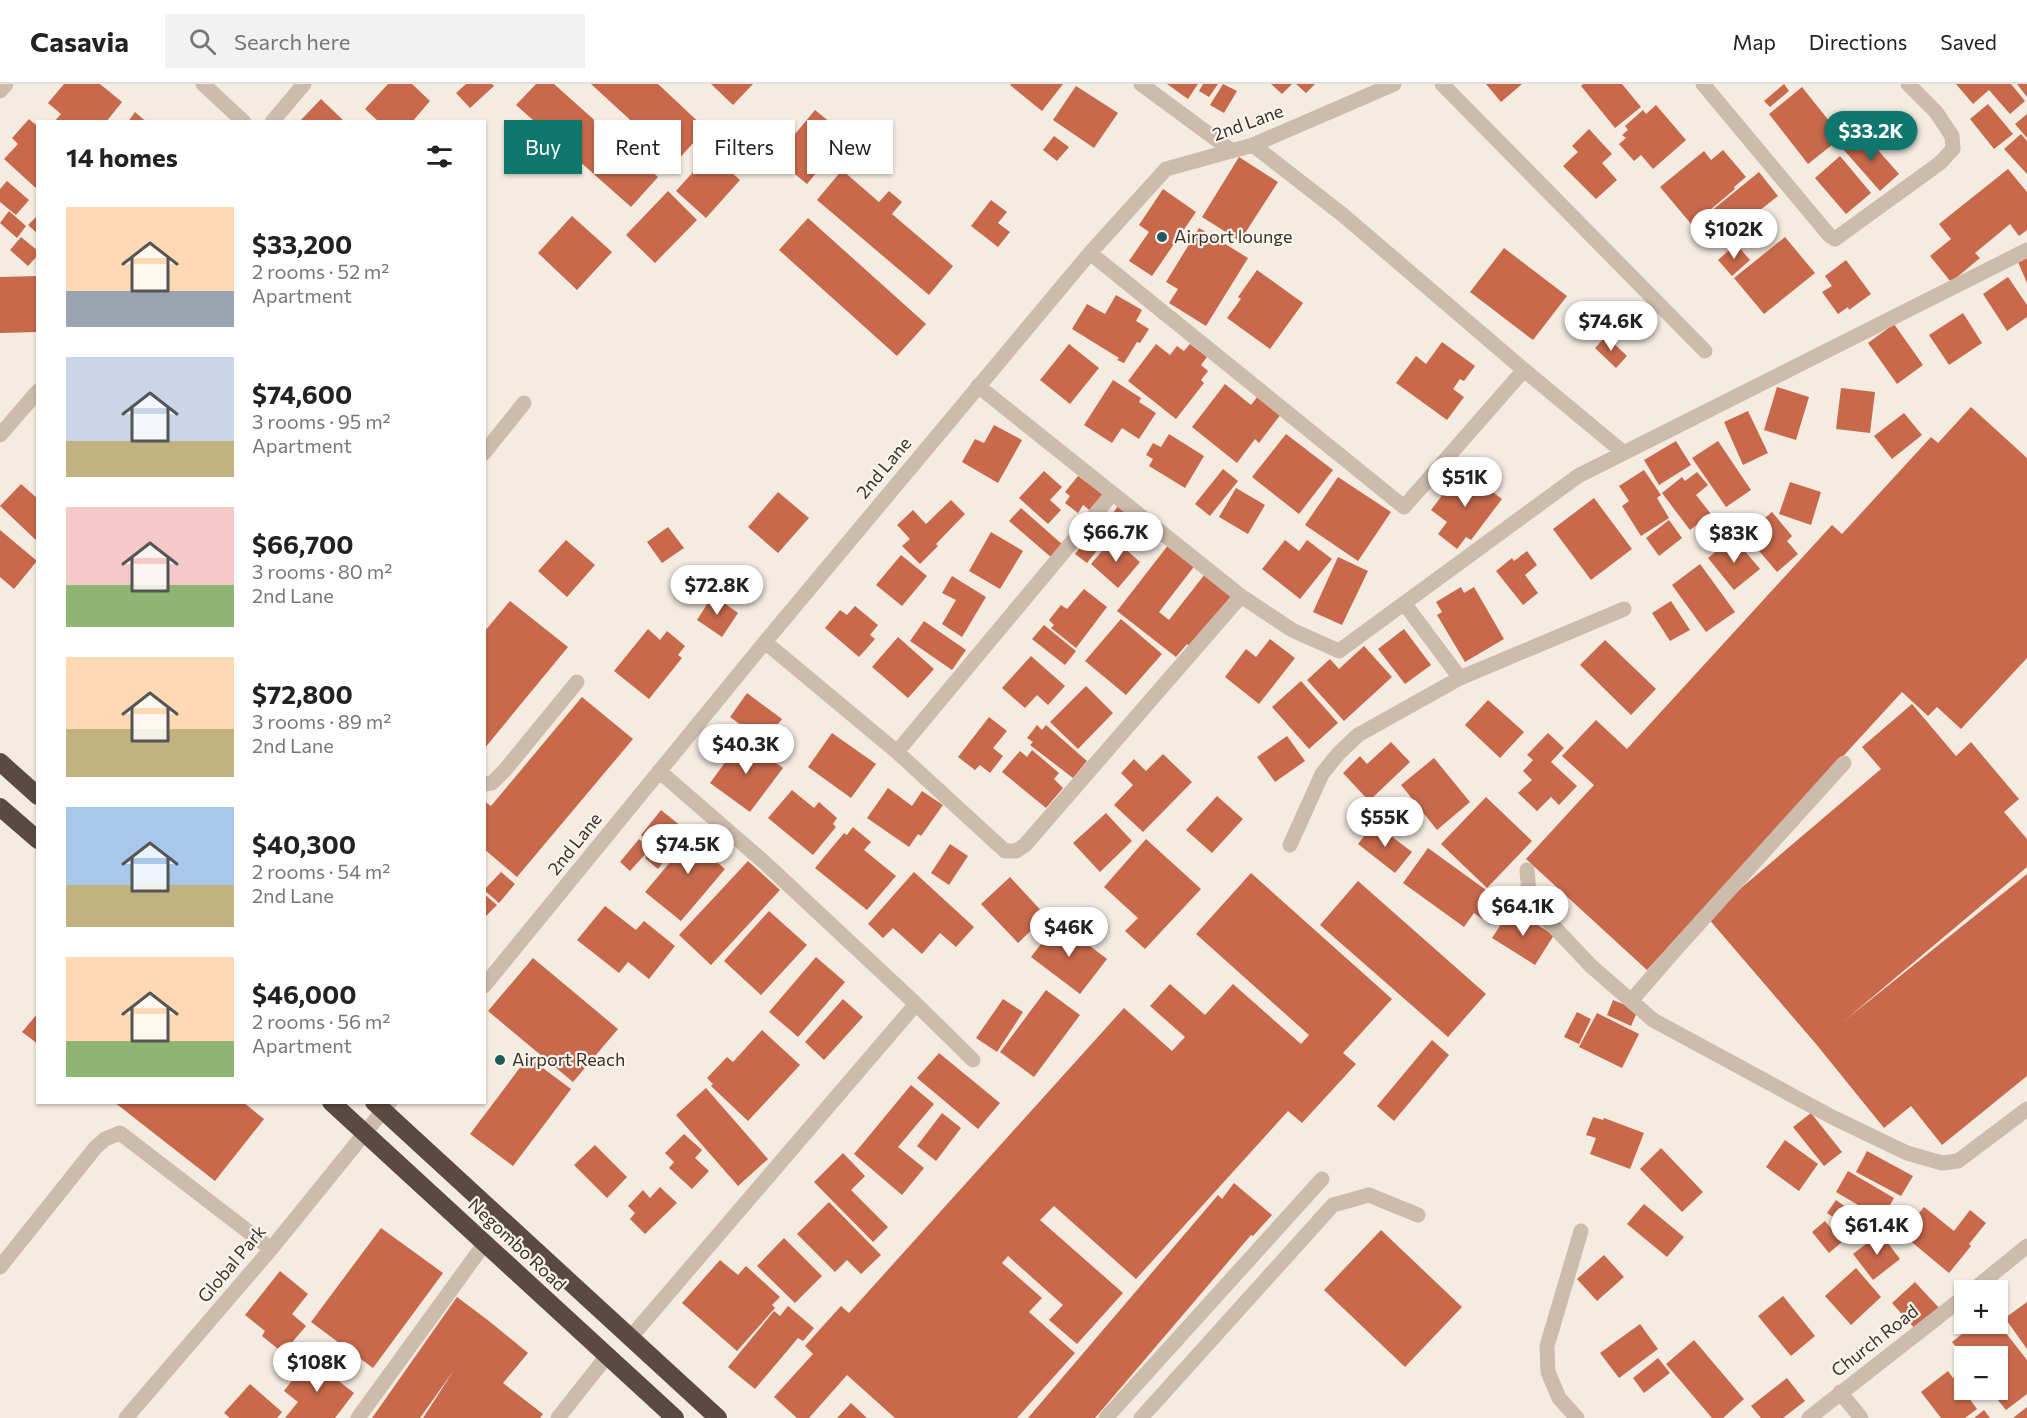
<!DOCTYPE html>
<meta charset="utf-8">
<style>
body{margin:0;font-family:Commissioner,sans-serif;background:#f2f2f2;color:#222;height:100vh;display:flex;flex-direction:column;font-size:22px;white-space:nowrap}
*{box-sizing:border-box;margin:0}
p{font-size:20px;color:#767676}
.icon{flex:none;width:33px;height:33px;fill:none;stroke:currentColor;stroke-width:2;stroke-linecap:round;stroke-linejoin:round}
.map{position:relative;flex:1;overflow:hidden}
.panel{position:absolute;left:36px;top:36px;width:450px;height:984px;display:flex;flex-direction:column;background:#fff;border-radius:0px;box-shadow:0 2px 4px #0004}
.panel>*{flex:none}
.top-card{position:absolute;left:504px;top:36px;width:570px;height:54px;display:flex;gap:12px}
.tools{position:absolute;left:1954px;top:1196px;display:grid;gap:12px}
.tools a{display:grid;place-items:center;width:54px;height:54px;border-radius:0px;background:#fff;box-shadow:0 2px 4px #0004;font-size:30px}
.price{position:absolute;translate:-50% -51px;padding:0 14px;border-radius:21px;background:#fff;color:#222;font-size:20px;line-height:39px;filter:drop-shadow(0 2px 3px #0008)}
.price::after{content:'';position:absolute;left:50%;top:36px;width:18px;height:14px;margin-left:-9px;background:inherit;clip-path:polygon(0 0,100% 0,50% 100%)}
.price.current{background:#0f766e;color:#fff}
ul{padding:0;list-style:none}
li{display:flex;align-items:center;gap:18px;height:150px;padding:0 30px}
li span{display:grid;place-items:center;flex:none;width:168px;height:120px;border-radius:0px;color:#555}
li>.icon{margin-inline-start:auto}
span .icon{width:72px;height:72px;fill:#fffc;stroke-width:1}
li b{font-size:26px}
h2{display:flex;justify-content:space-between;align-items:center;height:72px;padding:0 30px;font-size:26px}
.chip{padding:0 21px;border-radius:0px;background:#fff;box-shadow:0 2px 4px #0004;font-size:21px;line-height:54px}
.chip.current{background:#0f766e;color:#fff}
header{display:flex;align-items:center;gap:36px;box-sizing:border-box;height:84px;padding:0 30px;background:#fff;border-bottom:2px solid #e0e0e0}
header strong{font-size:28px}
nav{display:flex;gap:33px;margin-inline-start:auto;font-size:21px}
.search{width:420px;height:54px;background:#f2f2f2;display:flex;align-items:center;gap:15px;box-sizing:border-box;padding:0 21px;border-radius:0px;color:#767676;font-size:22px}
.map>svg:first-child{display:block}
.building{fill:#c8694b}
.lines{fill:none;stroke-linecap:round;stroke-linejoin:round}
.minor{stroke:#cdbbac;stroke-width:15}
.highway{stroke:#5c4a42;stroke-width:18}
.poi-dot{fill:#1f5a5e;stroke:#fbf5ee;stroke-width:2}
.labels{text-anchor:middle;stroke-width:4.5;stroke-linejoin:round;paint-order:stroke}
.street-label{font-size:18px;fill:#3b302b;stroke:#fbf5ee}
.poi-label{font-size:18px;fill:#3b302b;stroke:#fbf5ee;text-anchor:start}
</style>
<header>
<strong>Casavia</strong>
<div class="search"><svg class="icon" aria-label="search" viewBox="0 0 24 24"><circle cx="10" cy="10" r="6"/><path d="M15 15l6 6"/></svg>Search here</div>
<nav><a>Map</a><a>Directions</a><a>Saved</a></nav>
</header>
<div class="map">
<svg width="2027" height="1334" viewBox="0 0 2027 1334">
<rect width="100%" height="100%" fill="#f4ebe1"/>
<path class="building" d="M64,0H100L122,18L106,38H54L61,30L48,19Z
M388,0H412L430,17L412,38H379L365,25Z
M466,0H492L494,2L470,24L456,9Z
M536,0H554L658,93L631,123L516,21Z
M591,0H658L706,45L676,78Z
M711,0H753L733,21Z
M1011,0H1063L1042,27L1010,1Z
M1167,0H1198L1188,15Z
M1203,0H1218L1209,13L1199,7Z
M1223,0L1237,7L1224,29L1210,21Z
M1271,0H1292L1282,10Z
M1296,0H1315L1306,9Z
M1486,0H1522L1501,18Z
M1583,0H1622L1641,23L1615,44L1581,2Z
M1784,0L1789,7L1770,23L1764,17Z
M1956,0H2011L2025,17L2010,30L1989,6L1973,20Z
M2017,0H2027V13Z
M1076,2L1118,29L1094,64L1053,36Z
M1802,3L1842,53L1808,80L1769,30Z
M321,15L345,38H302L301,36Z
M1988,20L2013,50L1994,65L1970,35Z
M1656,21L1686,56L1653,85L1641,71L1634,77L1619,60L1626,54L1622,51L1628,46L1625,42L1643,26L1646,30Z
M815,26L847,52L807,100L775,74Z
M135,28L143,35L148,38H128Z
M2027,30V54L2015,40Z
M29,35L38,43V106L4,75L18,60L12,54Z
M726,45L746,61L730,80L711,63Z
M1589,45L1612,70L1602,79L1617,96L1596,115L1563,82L1578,68L1572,62Z
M1862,48L1899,90L1880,107L1843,65Z
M2021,50L2027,57V90L2004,65Z
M1054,52L1069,63L1057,77L1043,66Z
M1723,66L1746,93L1734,103L1735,105L1692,141L1660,103L1704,67L1711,76Z
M710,69L740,96L706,134L676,107Z
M1840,72L1871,109L1846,130L1815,94Z
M1239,73L1278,98L1240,157L1202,133Z
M2008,85L2027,108V146L2019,152L2010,140L1975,169L1980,174L1951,198L1930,172L1951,155L1939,140Z
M842,86L879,118L889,107L902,118L892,130L953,182L929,211L817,116Z
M1759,88L1778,112L1712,164L1694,141Z
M7,97L29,116L16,131L0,118V105Z
M1163,105L1196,128L1152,192L1129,177L1149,148L1139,141Z
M668,107L697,136L655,179L626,151Z
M991,116L1007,128L998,139L1010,148L998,163L971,142Z
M9,127L26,142L17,154L0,139Z
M38,131V150L28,141Z
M572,132L612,168L577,206L538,169Z
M808,134L926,240L897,272L779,166Z
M1199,144L1248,174L1206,242L1169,219L1178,205L1166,198Z
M21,153L38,167V171L28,182L10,166Z
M1785,153L1815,189L1764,230L1734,194Z
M1736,160L1750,176L1732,192L1718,176Z
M1504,164L1567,212L1533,256L1470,208Z
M2027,174V199L2018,178Z
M1846,176L1871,210L1849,226L1848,223L1838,230L1822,208L1832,202L1825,192Z
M1257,186L1303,219L1270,265L1227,234L1241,215L1238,213Z
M38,192V248L0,249V193Z
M2008,193L2027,221V233L2007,247L1983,210Z
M1116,211L1142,226L1136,237L1149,245L1140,259L1137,258L1124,279L1117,276L1119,274L1072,245L1087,220L1105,230Z
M1963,229L1982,259L1949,281L1929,251Z
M1894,240L1923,281L1897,300L1868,259Z
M1606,252L1627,272L1616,284L1595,264Z
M1442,258L1475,282L1464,297L1460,295L1453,305L1464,313L1447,336L1396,299L1416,272L1426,280Z
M1069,260L1099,284L1070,320L1040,296Z
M1156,260L1170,271L1177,262L1184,267L1190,260L1207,273L1201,281L1208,287L1201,296L1204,299L1176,335L1128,297Z
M1113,296L1141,314L1139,318L1156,329L1139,355L1122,344L1112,359L1084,341Z
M1225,300L1251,321L1258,312L1281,330L1259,359L1255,355L1237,379L1192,343Z
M1777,303L1809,313L1796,356L1764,346Z
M1841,304L1875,308L1870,349L1836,345Z
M1971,323L2027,374V574L1961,645L1937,623L1928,632L1902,608L1647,886L1526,775L1594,701L1562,672L1596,636L1627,665L1832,441L1842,450L1931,353L1938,359Z
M1748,327L1768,369L1743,381L1724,338Z
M1904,329L1922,351L1892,375L1874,352Z
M994,341L1022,356L998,399L962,378L975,355L984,359Z
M1169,350L1204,372L1185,404L1149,382L1153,375L1146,371L1153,359L1161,363Z
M1286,350L1333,386L1299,430L1252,393Z
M1676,357L1691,381L1659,401L1644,376Z
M1718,357L1751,406L1726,423L1692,374Z
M1223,385L1238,397L1210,432L1195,420Z
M1462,385L1502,415L1471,456L1466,453L1457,465L1438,450L1447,438L1431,426Z
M1644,386L1661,411L1657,414L1669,434L1641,452L1622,422L1629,417L1619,402Z
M1044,387L1062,403L1050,416L1061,426L1048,440L1019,414Z
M1697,388L1708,401L1696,411L1711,430L1690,446L1662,409L1682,393L1685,397Z
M1078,392L1104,411L1092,428L1083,421L1078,429L1065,419L1070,412L1065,408Z
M1338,393L1391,428L1358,477L1305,441Z
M1790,398L1821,408L1811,441L1779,430Z
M21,400L38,415V458L0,422Z
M1236,404L1265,421L1248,450L1219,433Z
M778,408L809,434L778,469L748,443Z
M1594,414L1632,465L1591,496L1553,445Z
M951,416L965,430L936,460L938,462L920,480L902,462L910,455L897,441L913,426L926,440Z
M1120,419L1134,429L1125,442L1111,432Z
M1021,424L1063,461L1052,474L1009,437Z
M1772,428L1792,452L1787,457L1798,470L1777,488L1748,454L1758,446L1755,442Z
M1102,436L1114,445L1087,479L1075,470Z
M1669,436L1682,454L1659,472L1646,454Z
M668,443L684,464L662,479L647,458Z
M0,446L37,477L14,505L0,493Z
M991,448L1023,467L1000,505L969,487Z
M1733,453L1760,485L1734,506L1708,474Z
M1113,454L1140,478L1118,504L1091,480Z
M566,456L595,481L567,513L538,487Z
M1285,456L1299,467L1307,456L1332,475L1300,515L1262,485Z
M1169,460L1196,480L1159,528L1169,536L1205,490L1232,511L1191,563L1187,560L1176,573L1117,527Z
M1527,467L1537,481L1525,491L1538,509L1523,521L1496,487L1512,474L1514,477Z
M901,471L927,492L902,522L876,501Z
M1338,473L1368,487L1342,541L1313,528Z
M1700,480L1735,528L1706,548L1672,501Z
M952,492L986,513L962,553L942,540L956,516L942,509Z
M1461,503L1464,509L1474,503L1504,555L1465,578L1437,531L1442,528L1436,518Z
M1084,505L1107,523L1076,564L1051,544L1054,541L1049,536L1061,521L1067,525Z
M713,511L738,529L722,553L697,536Z
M510,517L568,563L484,665V548Z
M1671,517L1690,546L1670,557L1652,529Z
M855,522L878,541L870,551L875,555L859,573L825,544L840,526L847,531Z
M1121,535L1162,570L1126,611L1085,577Z
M924,537L966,566L952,586L910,557Z
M1044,541L1076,567L1065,581L1032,555Z
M648,545L660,556L667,547L685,562L678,571L682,574L649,615L614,587Z
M1404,545L1431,581L1405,600L1378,565Z
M898,553L934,585L908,614L872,583Z
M1270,555L1295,574L1259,620L1225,593L1246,565L1256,573Z
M1605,556L1656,605L1631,631L1580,581Z
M1364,562L1392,593L1344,637L1307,596L1330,575L1339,585Z
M1031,572L1065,602L1048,621L1037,611L1025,624L1002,604Z
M1301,597L1338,639L1309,665L1272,623Z
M1086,602L1113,629L1078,665L1050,638Z
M747,609L782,635L764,658L730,633Z
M582,613L633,655L517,793L484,765V717L491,722Z
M1488,616L1524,648L1500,674L1465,641Z
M1912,620L1956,672L1971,658L2019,715L2004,728L2027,755V783L1844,937L2027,790V992L1942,1061L1911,1022L1884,1044L1816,960L1707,833L1881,685L1862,663Z
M989,633L1007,647L993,664L1003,672L990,689L980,681L975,686L958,673Z
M1037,641L1042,646L1046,641L1087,677L1073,694L1030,661L1033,658L1027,654Z
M832,649L876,680L851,714L808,683Z
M1548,649L1564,664L1551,678L1577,702L1559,721L1551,713L1537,727L1518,709L1532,696L1523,687L1533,676L1527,671Z
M1287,652L1305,677L1275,698L1257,673Z
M743,654L783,684L750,728L710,699Z
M1391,658L1410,678L1369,717L1343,689L1360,672L1367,680Z
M1032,666L1059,689L1054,695L1063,704L1046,724L1002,688L1020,667L1027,673Z
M1163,670L1192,698L1143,748L1114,721L1133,701L1121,689L1134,675L1146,687Z
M1434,674L1470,718L1437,746L1401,701Z
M888,704L912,722L922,707L943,721L921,752L918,750L909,763L867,734Z
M792,706L814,724L819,718L837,734L833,740L836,743L813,771L768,734Z
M1217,712L1243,735L1212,769L1186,746Z
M1486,713L1532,757L1487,804L1441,760Z
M661,726L687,747L658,785L645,774L654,762L641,751Z
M1106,729L1132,757L1100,788L1073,759Z
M1374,739L1412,768L1395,789L1358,760Z
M705,743L723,758L711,773L725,785L681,837L645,808L693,751L696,754Z
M853,743L871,758L864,766L896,792L867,826L815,784L844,749L847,751Z
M639,755L650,765L630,787L620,778Z
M1146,755L1201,805L1145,865L1125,847L1138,834L1104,803Z
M950,760L968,772L949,801L931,789Z
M1428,764L1504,819L1489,840L1474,829L1464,843L1403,799Z
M748,777L780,806L711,881L679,851Z
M501,788L515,800L499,819L484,806Z
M914,788L974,843L956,863L940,849L922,870L893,844L883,854L868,840Z
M1251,789L1392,915L1343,969L1356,980L1302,1039L1288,1027L1136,1195L1054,1122L1040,1136L1123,1209L1077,1260L1049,1236L1063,1221L1008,1172L1002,1179L1042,1214L1029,1228L1075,1269L1017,1334H895L847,1291L809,1334H797L774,1313L813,1270L805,1262L841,1222L849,1229L1124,924L1172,967L1185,953L1150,922L1170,900L1205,931L1233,900L1301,960L1309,951L1196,850Z
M1010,793L1046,832L1018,859L981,820Z
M1358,797L1486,910L1448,953L1320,841Z
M484,810L497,821L484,834Z
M605,822L636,846L644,837L675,862L649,895L628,878L619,889L577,856Z
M1511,825L1554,851L1535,881L1492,854Z
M769,827L807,861L761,911L724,877Z
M1058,838L1107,875L1080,910L1031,873Z
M816,873L845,898L798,953L769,928Z
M533,874L618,945L573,998L488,927Z
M1046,906L1080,931L1034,993L1000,968Z
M843,915L863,933L824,976L805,958Z
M1003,915L1023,928L997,968L976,954Z
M1613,916L1638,926L1631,942L1607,931Z
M1577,928L1591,935L1579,960L1564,953Z
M38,929V960L22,948Z
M1597,929L1639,950L1622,984L1579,963Z
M762,946L800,981L748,1037L711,1002L713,1000L707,994L727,973L733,978Z
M1432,956L1449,971L1394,1037L1377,1022Z
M939,969L1000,1019L978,1045L917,994Z
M528,973L571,1005L513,1082L470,1050Z
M911,1001L934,1020L898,1063L924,1084L902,1111L854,1070Z
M706,1004L768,1075L738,1102L676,1031Z
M114,1018H243L264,1035L215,1097Z
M942,1029L961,1044L936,1077L917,1062Z
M1811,1029L1842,1068L1824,1082L1793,1043Z
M1593,1033L1603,1036L1604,1034L1644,1049L1630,1085L1590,1070L1596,1054L1586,1051Z
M684,1050L702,1066L695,1074L709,1087L692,1105L669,1084L674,1078L665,1069Z
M1785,1056L1818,1080L1799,1107L1766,1083Z
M595,1061L627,1093L607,1114L574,1081Z
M1661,1064L1703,1108L1682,1128L1640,1085Z
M1867,1067L1913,1092L1901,1112L1856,1088Z
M843,1069L865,1092L851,1106L888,1143L873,1158L814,1098Z
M1848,1087L1894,1114L1882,1135L1836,1108Z
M1234,1099L1272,1131L1253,1152L1251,1151L1095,1334H1028L1218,1111L1222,1115Z
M660,1103L677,1119L645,1150L630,1135L635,1129L628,1122L643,1106L650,1114Z
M1836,1116L1864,1136L1855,1148L1827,1129Z
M829,1118L881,1171L861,1190L847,1176L835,1188L797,1150Z
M1644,1120L1684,1153L1667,1173L1627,1140Z
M1924,1123L1954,1147L1970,1126L1986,1139L1969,1160L1971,1162L1949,1189L1902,1150Z
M1825,1137L1842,1158L1829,1169L1812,1148Z
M381,1144L443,1189L373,1284L311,1238Z
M1381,1146L1462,1223L1405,1283L1324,1206Z
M1880,1149L1900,1175L1873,1196L1853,1170Z
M784,1154L822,1192L795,1219L757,1182Z
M1604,1171L1624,1193L1597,1217L1577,1195Z
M720,1176L738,1191L746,1182L780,1213L772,1221L775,1224L737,1267L682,1219Z
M1856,1184L1881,1213L1851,1241L1825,1212Z
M280,1187L308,1210L292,1230L306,1242L283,1269L262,1252L265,1247L245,1231Z
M1915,1198L1940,1225L1917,1247L1892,1219Z
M1783,1212L1815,1252L1791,1272L1758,1232Z
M457,1213L489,1237L528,1269L503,1299L543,1330L540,1334H423L454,1286L420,1334H372Z
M2027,1218V1265L2005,1234Z
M788,1222L814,1244L803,1257L798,1254L755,1305L728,1283L774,1227L780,1232Z
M1976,1239H1998L2027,1276V1310L2006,1326L1989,1305H1998V1272H1965V1275L1952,1258Z
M1640,1240L1658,1265L1619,1294L1600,1269Z
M1694,1256L1744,1315L1723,1334H1712L1666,1280Z
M309,1274L354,1309L335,1334H285L298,1318L284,1307Z
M1658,1274L1670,1289L1644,1309L1633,1294Z
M1965,1285V1305H1981L1969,1314L1977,1325L1965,1334H1941L1921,1308L1948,1287L1953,1294Z
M1787,1294L1805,1317L1783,1334H1761L1751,1322Z
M250,1300L282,1328L277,1334H230L224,1329Z
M851,1319L867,1334H837Z
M2027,1323V1334H2013Z
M1984,1326L1990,1334H1974Z"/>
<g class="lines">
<path class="minor" d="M203,0L244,38
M1141,0L1232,67
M1442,0L1705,267
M1703,0L1829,151L1835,155L1940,79L1953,65L1952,52L1936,28L1908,0
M0,7L6,0
M272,38L304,0
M1253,61L1343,131L1524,286L1624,369
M1090,169L1404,423L1524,286
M0,351L38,307
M484,369L524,319
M1241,512L1292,546L1339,567L1578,392L2027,166
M1404,519L1460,594
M765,558L897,668L1005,767H1016L1025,761L1241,512L978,302
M897,668L1112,410
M484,700L492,699L505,686L577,598
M1290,761L1322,690L1338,670L1358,651L1460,594L1624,525
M1527,786L1529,809L1537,825L1591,882L1653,936L1832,1033L1907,1069L1942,1079L1958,1077L2027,1025
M484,902L765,558L1090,169L1166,85L1253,61L1394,0
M1631,917L1676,865L1844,679
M916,920L973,976
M0,1183L95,1064L105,1055L120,1049L271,1165
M1973,1206L2027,1162
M630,1254L916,920L764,778L659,687
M1840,1308L1861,1334
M126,1334L271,1165L390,1018
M358,1334L485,1159
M558,1334L607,1272
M1106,1334L1322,1095
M1141,1334L1333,1121L1369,1111L1418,1131
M1577,1334L1559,1314L1548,1288L1547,1262L1581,1147
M1809,1334L1965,1212"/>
<path class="highway" d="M0,678L38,712
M0,723L38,756
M331,1018L675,1334
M374,1018L718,1334"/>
</g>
<g class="poi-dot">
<circle cx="1162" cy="153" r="6"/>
<circle cx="500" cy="976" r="6"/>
</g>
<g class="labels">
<g class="street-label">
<text transform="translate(1248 39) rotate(-20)" y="6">2nd Lane</text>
<text transform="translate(884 384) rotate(-50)" y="6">2nd Lane</text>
<text transform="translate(575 760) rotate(-51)" y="6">2nd Lane</text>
<text transform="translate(517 1161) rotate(43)" y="6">Negombo Road</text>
<text transform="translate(232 1180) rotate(-50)" y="6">Global Park</text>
<text transform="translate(1875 1257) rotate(-38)" y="6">Church Road</text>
</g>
<g class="poi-label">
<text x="1174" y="159">Airport lounge</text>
<text x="512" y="982">Airport Reach</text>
</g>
</g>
</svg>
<div class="tools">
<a>+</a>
<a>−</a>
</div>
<b class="price current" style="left:1871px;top:78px">$33.2K</b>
<b class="price" style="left:1734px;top:176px">$102K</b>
<b class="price" style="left:1611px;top:268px">$74.6K</b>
<b class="price" style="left:1465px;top:424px">$51K</b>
<b class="price" style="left:1116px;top:479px">$66.7K</b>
<b class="price" style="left:1734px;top:480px">$83K</b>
<b class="price" style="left:717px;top:532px">$72.8K</b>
<b class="price" style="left:746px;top:691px">$40.3K</b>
<b class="price" style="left:1385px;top:764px">$55K</b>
<b class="price" style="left:688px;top:791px">$74.5K</b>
<b class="price" style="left:1523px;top:853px">$64.1K</b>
<b class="price" style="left:1069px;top:874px">$46K</b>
<b class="price" style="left:1877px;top:1172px">$61.4K</b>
<b class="price" style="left:317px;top:1309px">$108K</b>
<div class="top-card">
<a class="chip current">Buy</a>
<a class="chip">Rent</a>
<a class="chip">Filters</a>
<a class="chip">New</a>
</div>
<section class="panel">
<h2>14 homes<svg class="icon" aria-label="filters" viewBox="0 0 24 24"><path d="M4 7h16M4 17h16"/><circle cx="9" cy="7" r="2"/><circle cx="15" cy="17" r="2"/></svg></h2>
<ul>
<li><span style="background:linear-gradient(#ffd9b3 70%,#9aa5b1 0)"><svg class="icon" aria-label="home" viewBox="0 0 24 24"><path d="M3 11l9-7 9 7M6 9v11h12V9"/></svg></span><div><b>$33,200</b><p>2 rooms · 52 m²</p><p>Apartment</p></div></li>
<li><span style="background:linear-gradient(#c9d6e8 70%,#c2b280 0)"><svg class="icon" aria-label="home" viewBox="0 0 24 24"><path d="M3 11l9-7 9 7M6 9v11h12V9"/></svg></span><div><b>$74,600</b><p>3 rooms · 95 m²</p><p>Apartment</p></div></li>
<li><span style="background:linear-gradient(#f6c9c9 65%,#8fb573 0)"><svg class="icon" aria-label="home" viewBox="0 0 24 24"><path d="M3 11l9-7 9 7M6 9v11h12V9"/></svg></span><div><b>$66,700</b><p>3 rooms · 80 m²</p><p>2nd Lane</p></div></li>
<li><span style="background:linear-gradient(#ffd9b3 60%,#c2b280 0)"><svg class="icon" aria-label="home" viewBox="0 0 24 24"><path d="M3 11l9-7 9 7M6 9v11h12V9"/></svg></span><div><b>$72,800</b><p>3 rooms · 89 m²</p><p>2nd Lane</p></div></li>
<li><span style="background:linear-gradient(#a9c7e8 65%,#c2b280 0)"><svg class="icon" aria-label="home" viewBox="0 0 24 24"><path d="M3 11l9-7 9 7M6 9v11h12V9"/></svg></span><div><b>$40,300</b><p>2 rooms · 54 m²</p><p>2nd Lane</p></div></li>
<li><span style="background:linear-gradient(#ffd9b3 70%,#8fb573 0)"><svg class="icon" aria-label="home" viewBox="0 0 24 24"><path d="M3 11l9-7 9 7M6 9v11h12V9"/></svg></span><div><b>$46,000</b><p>2 rooms · 56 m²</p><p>Apartment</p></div></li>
</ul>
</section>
</div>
